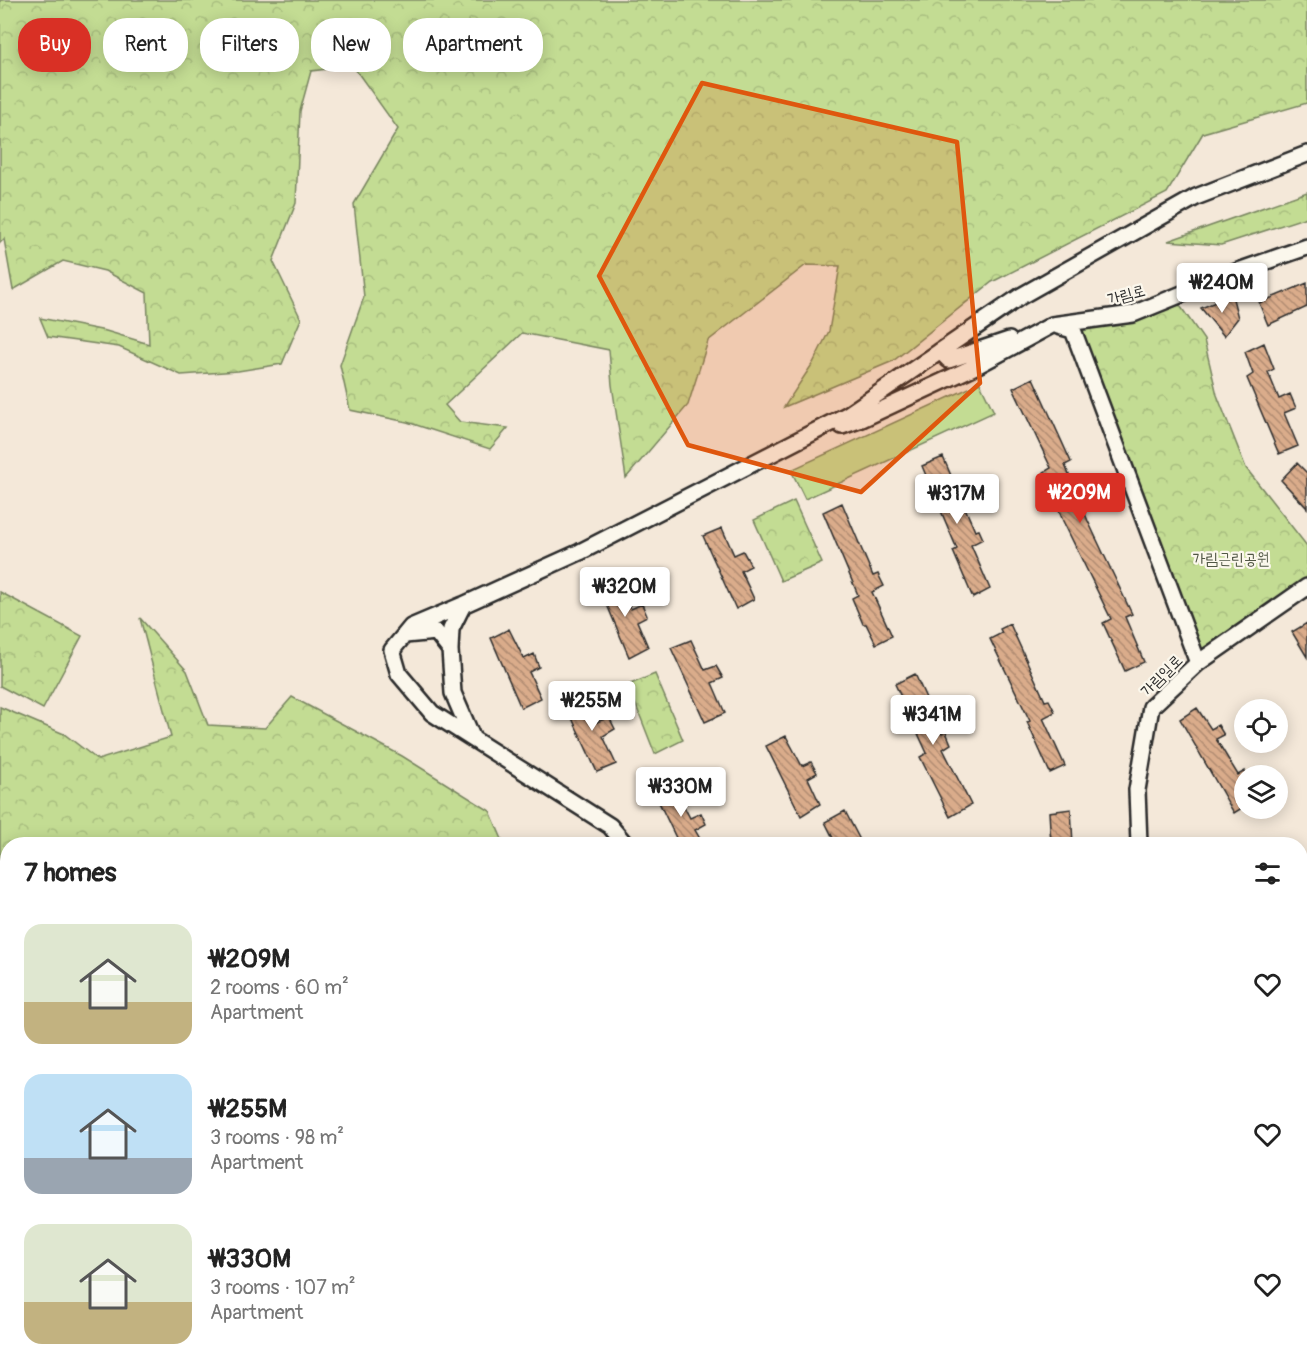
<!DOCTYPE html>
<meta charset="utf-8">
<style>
body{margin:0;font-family:Pangolin,"Poor Story",sans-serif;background:#f6f6f6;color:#222;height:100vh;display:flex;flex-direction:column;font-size:22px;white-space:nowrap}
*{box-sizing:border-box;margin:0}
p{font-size:20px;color:#767676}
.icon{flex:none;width:33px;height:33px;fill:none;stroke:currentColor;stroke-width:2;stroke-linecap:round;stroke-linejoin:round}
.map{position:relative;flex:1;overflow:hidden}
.drawer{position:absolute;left:0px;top:837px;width:1308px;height:534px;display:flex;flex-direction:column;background:#fff;border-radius:24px 24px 0 0;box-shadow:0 3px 15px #0003}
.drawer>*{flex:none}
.guide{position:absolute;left:18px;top:18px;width:600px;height:54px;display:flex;gap:12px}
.controls{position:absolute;left:1234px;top:699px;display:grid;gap:12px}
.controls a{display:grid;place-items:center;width:54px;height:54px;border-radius:50%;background:#fff;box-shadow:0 3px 15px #0003;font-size:30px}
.price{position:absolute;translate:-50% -51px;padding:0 14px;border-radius:6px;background:#fff;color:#222;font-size:20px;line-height:39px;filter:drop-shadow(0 2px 3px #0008)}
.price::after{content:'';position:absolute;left:50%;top:36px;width:18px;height:14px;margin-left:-9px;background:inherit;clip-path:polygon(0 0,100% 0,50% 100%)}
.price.current{background:#d93025;color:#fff}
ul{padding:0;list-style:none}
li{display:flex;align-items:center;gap:18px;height:150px;padding:0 24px}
li span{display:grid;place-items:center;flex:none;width:168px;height:120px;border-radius:18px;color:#555}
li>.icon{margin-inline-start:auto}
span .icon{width:72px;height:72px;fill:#fffc;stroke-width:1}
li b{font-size:26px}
h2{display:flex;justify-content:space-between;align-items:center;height:72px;padding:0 24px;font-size:26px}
.pill{padding:0 21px;border-radius:24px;background:#fff;box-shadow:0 3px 15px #0003;font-size:21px;line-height:54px}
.pill.current{background:#d93025;color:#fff}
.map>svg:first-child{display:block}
.built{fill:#ecd6c2}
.forest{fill:url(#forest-crowns);stroke:#77845f;stroke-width:1.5}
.pitch{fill:#c3dc93;stroke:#77845f;stroke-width:1.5}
.building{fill:url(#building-back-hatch);stroke:#2b2b2b;stroke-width:1.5}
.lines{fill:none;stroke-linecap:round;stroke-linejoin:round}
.minor-casing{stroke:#2b2b2b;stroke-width:20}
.minor{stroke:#fbf7ec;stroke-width:15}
.marked{fill:#df570e;fill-opacity:0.2;stroke:#df570e;stroke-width:4.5;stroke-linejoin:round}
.labels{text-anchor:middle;stroke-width:4.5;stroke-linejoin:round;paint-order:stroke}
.street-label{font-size:16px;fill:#2b2b2b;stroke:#fbf7ec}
.park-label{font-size:16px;fill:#515745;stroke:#fbf7ec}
</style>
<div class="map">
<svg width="1307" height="1371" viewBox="0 0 1307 1371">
<defs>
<pattern id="forest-crowns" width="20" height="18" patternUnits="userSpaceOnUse" patternTransform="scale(1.5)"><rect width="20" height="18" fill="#c3dc93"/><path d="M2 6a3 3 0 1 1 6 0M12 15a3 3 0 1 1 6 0" fill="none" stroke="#a8bd7f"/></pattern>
<pattern id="building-back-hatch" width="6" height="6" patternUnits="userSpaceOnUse" patternTransform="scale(1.5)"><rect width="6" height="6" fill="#daac8b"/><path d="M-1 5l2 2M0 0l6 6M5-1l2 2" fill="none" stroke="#b18c72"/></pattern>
</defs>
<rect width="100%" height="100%" fill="#f4e8d9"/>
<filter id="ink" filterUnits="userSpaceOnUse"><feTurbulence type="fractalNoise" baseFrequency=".0167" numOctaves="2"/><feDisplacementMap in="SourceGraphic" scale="12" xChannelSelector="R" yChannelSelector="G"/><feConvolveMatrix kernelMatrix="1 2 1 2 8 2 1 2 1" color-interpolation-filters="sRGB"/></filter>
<g filter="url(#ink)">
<path class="built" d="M880,1364H1172L1176,1371H881Z"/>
<path class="forest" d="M0,0H1307V103L1203,133L1167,193L992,282L893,361L784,407L813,363L829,331L840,266L806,265L708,341L688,405L626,478L612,385L609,350L522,333L445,405L460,422L508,428L490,449L407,422L350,410L340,365L364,297L354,204L398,129L353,66L311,71L300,111L296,203L273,261L301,319L282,364L238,371L181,375L119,347L48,337L40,318L106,331L149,344L147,293L105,271L63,261L13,290L4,239L0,243Z
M1307,192V217L1221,245L1168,241Z
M1174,297L1204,340L1217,395L1246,468L1307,546V587L1198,663L1073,330Z
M794,501L822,563L781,581L754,520Z
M0,592L82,636L43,709L0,686Z
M140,618L187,671L208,725L265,728L292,697L402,756L490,811L504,844H8V1364H71L67,1371H0V707L64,734L98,760L171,737Z
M655,674L683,740L655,754L628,685Z
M132,1364H840L842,1371H134Z"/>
<path class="pitch" d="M980,383L994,412L805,499L791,470Z"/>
<path class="building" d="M1307,283V307L1268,325L1259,303Z
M1232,295L1238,318L1224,336L1201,308Z
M1264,343L1274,369L1268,372L1279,399L1290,394L1296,408L1284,413L1298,446L1279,454L1247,378L1253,374L1245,352Z
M1033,378L1071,462L1065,465L1088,521L1132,614L1125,617L1144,662L1125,671L1103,623L1111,619L1063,521L1044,472L1051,468L1013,388Z
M943,457L975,531L979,530L983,539L971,545L990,589L973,598L953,551L957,549L922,466Z
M1297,463L1307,473V508L1281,480Z
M842,503L873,576L878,574L884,586L872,592L892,636L876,644L866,624H863L852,598L858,595L823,512Z
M722,528L734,555L743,551L751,566L741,571L754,599L736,609L703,536Z
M617,579L631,609L642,604L647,616L637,621L648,647L629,657L600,588Z
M1307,623V657L1292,632Z
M1010,624L1045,701L1049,700L1055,712L1043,718L1065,766L1050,773L1027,722L1030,721L990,639L1002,633L1000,629Z
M509,629L524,659L534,654L539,667L529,672L541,698L521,708L491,638Z
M691,640L705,670L716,666L723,678L712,683L725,713L705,722L671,648Z
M915,674L942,733L946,732L951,744L943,749L971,805L950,817L920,757L927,753L895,684Z
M584,693L597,722L609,717L615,729L603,736L616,764L597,772L564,701Z
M1197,708L1211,729L1218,725L1224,735L1216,739L1238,775L1245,771V806L1234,813L1180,719Z
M786,736L802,766L811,762L817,773L808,778L820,804L801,816L766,746Z
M674,787L690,818L701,813L706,824L695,830L703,844H679L656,796Z
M1071,809L1073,844H1051L1049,812Z
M845,811L862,844H836L825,822Z"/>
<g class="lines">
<g class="minor-casing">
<path id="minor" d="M1058,326L1073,330L1198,663
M940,351L949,360L1009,340
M842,426L862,419L980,364L1052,325L1133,314L1241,270L1307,247
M463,605L451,629L450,650L453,693L472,737
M405,635L436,632L450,650
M625,844L610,826L432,713L399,674L392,650L411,627L463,605L580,552L847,415L1021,296L1196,197L1307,154
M1139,844L1137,790L1151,707L1198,663L1307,587
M1300,1357H1307
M880,1364L881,1371
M1172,1364L1176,1371"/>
</g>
<use href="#minor" class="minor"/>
</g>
</g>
<path class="marked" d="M702,83L957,142L980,383L861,492L688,445L599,276Z"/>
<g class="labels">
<g class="street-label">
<text transform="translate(1126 294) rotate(-15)" y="6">가림로</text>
<text transform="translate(1161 675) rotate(-45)" y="6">가림일로</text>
</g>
<g class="park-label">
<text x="1231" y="564">가림근린공원</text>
</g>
</g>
</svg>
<div class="controls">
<a><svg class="icon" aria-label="locate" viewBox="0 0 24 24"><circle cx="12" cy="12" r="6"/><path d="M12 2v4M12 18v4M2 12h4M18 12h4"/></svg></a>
<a><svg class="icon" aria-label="layers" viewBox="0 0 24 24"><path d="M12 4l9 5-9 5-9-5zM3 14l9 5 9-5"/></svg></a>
</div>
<b class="price" style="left:1222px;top:314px">₩240M</b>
<b class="price current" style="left:1080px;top:524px">₩209M</b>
<b class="price" style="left:957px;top:525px">₩317M</b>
<b class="price" style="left:625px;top:618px">₩320M</b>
<b class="price" style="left:592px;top:732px">₩255M</b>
<b class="price" style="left:933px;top:746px">₩341M</b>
<b class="price" style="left:681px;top:818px">₩330M</b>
<div class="guide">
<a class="pill current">Buy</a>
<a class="pill">Rent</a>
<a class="pill">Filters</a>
<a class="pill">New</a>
<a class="pill">Apartment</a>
</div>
<section class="drawer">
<h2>7 homes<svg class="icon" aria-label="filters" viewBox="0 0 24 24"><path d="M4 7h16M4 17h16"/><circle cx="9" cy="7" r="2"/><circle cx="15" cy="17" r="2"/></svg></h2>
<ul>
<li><span style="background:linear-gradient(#dfe7d0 65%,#c2b280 0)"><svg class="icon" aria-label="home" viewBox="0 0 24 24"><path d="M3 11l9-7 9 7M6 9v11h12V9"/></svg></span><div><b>₩209M</b><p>2 rooms · 60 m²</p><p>Apartment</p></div><svg class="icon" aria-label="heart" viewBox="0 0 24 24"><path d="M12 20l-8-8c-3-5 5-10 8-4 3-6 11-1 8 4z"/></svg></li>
<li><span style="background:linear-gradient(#bfe0f5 70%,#9aa5b1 0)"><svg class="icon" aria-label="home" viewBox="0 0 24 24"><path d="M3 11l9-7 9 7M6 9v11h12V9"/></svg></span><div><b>₩255M</b><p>3 rooms · 98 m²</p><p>Apartment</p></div><svg class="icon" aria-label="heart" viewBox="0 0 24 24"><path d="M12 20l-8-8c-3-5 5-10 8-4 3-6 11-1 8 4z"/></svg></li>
<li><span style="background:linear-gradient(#dfe7d0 65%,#c2b280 0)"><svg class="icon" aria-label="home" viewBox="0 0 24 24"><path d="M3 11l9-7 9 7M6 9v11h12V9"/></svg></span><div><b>₩330M</b><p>3 rooms · 107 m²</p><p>Apartment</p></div><svg class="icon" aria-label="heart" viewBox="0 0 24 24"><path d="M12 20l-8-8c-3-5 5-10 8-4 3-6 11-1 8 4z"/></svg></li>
</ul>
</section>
</div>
